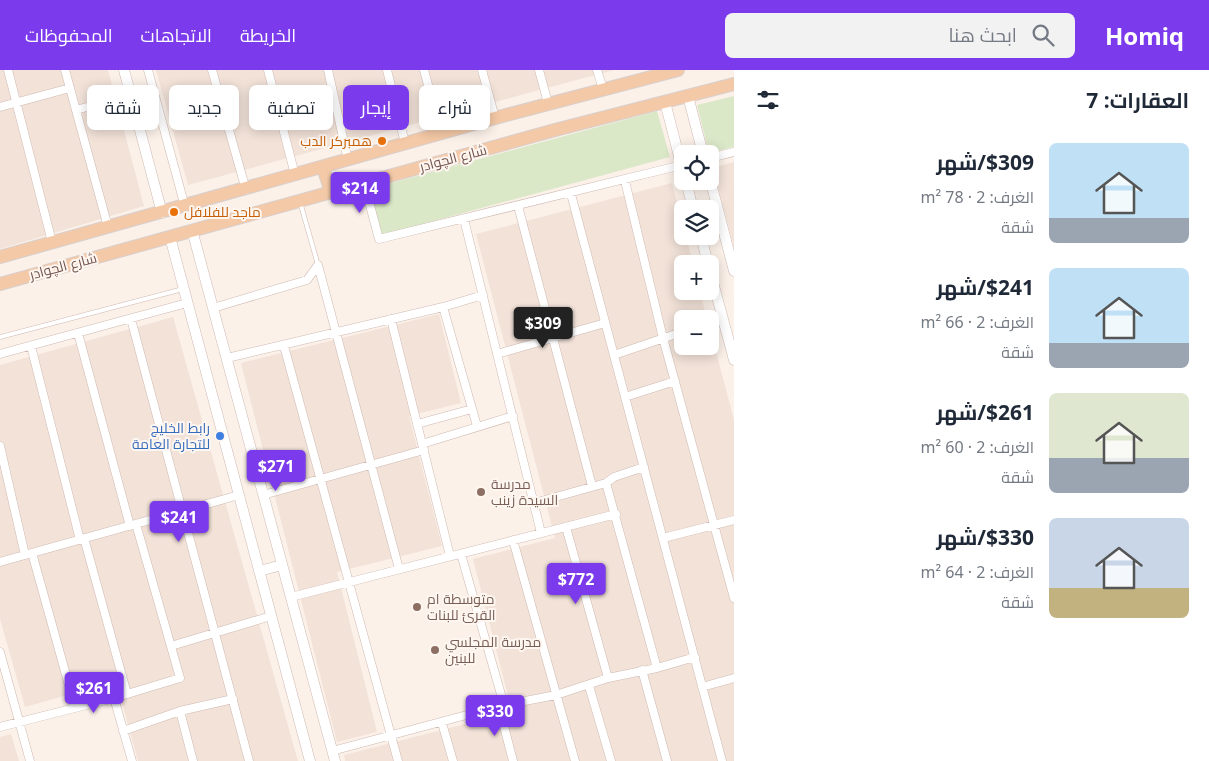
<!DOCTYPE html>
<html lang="ar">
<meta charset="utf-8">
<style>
body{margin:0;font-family:"Noto Sans",Cairo,sans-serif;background:#f2f2f3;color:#1f2937;direction:rtl;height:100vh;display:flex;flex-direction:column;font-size:19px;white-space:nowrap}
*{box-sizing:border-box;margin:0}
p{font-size:16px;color:#747a83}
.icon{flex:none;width:28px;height:28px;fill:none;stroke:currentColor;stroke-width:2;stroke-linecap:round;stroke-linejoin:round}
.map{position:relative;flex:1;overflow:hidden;direction:ltr}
.drawer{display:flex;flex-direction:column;background:#fff;width:475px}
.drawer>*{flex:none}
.guide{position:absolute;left:15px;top:15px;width:475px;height:45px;direction:rtl;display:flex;gap:10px}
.fabs{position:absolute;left:674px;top:75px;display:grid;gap:10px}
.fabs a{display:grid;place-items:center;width:45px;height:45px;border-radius:8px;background:#fff;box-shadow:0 2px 12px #0003;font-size:25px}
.price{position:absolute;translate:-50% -42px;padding:0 11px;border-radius:5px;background:#7c3aed;color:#fff;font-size:16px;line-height:32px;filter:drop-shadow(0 1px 2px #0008)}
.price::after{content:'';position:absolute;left:50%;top:30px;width:15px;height:11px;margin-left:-8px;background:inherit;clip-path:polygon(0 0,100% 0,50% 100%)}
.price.on{background:#222;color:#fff}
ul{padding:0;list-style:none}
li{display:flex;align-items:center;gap:15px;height:125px;padding:0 20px}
li span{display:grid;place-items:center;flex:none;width:140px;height:100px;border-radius:8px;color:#555}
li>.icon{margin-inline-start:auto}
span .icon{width:60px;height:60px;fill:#fffc;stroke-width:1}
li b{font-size:21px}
h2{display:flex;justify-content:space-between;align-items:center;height:60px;padding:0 20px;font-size:21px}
.pill{padding:0 18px;border-radius:8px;background:#fff;box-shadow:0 2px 12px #0003;font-size:18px;line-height:45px}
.pill.on{background:#7c3aed;color:#fff}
header{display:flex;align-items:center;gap:30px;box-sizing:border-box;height:70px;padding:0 25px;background:#7c3aed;color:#fff}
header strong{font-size:24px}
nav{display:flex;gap:28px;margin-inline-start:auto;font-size:18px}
.search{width:350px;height:45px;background:#f2f2f3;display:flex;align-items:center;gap:12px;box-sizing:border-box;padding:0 18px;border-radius:8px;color:#747a83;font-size:19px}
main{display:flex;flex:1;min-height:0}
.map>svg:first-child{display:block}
.residential{fill:#f2e2d8}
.green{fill:#dbe8c8}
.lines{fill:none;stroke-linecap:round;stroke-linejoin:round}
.service-casing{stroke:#cfbab3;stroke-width:5}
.minor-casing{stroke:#cfbab3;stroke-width:9}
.tertiary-casing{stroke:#cfbab3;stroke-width:11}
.primary-casing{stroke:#d8cfce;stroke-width:14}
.service{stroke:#fff;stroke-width:4}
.minor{stroke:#fff;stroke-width:8}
.tertiary{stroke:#fff;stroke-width:10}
.primary{stroke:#f4c9a7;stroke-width:12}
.food-dot{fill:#e8710a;stroke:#fef6f0;stroke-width:2}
.shop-dot{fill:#3f7fe0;stroke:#fef6f0;stroke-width:2}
.education-dot{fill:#8d6e63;stroke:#fef6f0;stroke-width:2}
.labels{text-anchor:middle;stroke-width:4;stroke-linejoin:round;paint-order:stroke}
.food-label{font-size:14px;fill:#c56008;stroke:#fef6f0;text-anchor:end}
.street-label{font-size:14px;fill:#74554f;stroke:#fef6f0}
.shop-label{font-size:14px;fill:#366cbe;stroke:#fef6f0;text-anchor:end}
.education-label{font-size:14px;fill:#785e54;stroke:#fef6f0;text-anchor:start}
</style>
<header>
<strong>Homiq</strong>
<div class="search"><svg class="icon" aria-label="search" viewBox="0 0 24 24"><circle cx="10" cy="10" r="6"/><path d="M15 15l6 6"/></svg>ابحث هنا</div>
<nav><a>الخريطة</a><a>الاتجاهات</a><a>المحفوظات</a></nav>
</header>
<main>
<section class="drawer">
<h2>العقارات: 7<svg class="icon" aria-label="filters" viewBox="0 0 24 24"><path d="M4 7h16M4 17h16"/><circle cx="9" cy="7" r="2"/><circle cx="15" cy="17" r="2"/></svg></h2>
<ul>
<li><span style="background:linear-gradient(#bfe0f5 75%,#9aa5b1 0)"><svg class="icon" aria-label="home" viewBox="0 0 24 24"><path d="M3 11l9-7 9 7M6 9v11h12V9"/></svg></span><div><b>$309/شهر</b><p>الغرف: 2 · 78 m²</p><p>شقة</p></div></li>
<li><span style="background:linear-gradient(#bfe0f5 75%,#9aa5b1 0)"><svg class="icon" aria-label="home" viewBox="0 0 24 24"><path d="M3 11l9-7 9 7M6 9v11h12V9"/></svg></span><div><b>$241/شهر</b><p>الغرف: 2 · 66 m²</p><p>شقة</p></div></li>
<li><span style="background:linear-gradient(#dfe7d0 65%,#9aa5b1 0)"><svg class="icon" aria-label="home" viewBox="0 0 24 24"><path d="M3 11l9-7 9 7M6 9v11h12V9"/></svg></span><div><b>$261/شهر</b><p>الغرف: 2 · 60 m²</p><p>شقة</p></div></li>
<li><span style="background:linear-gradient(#c9d6e8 70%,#c2b280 0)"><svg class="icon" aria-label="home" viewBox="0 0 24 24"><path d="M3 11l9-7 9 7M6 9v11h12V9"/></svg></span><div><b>$330/شهر</b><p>الغرف: 2 · 64 m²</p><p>شقة</p></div></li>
</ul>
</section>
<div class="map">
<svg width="734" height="691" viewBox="0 0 734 691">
<rect width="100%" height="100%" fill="#fbf1e9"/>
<path class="residential" d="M0,0H108L144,136L0,179Z
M156,0H614L188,115Z
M734,92V177L713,98Z
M672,113L682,153V166H686L693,194H682V221H700L707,249H682V276H710V259L734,350V691H345L344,685L512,642L473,489L555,468L476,164Z
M439,244L461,333L409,346L442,476L337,502L377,662L337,672L241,293Z
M173,247L298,691H138L116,611L25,637L0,549V295Z
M11,664L19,691H0V667Z"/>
<path class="green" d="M734,26V77L709,83L697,35Z
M657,41L670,87L382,165L369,119Z"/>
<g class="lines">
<g class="service-casing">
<path id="service" d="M300,132L318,195
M0,267L183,219"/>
</g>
<g class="minor-casing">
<path id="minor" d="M8,0L52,172
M65,0L108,157
M148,0L185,137
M212,0L246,120
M268,0L295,105
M328,0L348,90
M387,0L405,73
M424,0L441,63
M482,0L495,48
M539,0L548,33
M597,0L603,19
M0,37L70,18
M76,40L131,25
M710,88L734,82
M625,111L663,268L734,528
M364,113L379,169L682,95
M571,124L722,691
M518,136L592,416
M464,149L541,463
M443,237L477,356
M213,238L307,210L318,195L399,499
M131,249L249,691
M391,249L450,486
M710,254L723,250
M78,263L130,456
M31,276L80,470
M284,276L398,691
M0,284L187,233
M497,284L605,253
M614,285L682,262
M227,288L443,237L483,225
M625,327L675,311
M417,354L472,339
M422,374L513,346
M0,376L25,485
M606,413L657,598
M263,425L424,380
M534,433L606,413L614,407L644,397
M566,457L608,608
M84,468L127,624
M663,468L734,450
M513,470L575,691
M32,483L75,637
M461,484L504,635
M0,492L239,425
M291,527L616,444
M171,576L271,546
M0,582L30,691
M642,600L667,691
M589,616L611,691
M702,617L734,608
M114,628L132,691
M499,637L513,691
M180,641L193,691
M442,653L453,691
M0,657L114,628L180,608L136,454
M123,661L180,641L233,629
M332,681L504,635L556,625L608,608L657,598L695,587"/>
</g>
<g class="tertiary-casing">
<path id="tertiary" d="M124,0L162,143
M688,26L703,84
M665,32L682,98
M710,109L734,201
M686,111L693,139
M192,160L335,691
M701,166L708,194
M170,167L310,691
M710,201L734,290
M259,501L282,495"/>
</g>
<g class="primary-casing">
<path id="primary" d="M323,97L331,122
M0,187L495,48L678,0
M0,214L555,60L734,14"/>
</g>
<use href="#service" class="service"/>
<use href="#minor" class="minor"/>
<use href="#tertiary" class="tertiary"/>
<use href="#primary" class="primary"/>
</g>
<g class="food-dot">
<circle cx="382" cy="71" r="5"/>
<circle cx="174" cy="142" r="5"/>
</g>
<circle class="shop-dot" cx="220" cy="366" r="5"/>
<g class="education-dot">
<circle cx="481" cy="422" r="5"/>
<circle cx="417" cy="537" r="5"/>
<circle cx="435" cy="580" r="5"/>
</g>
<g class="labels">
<g class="food-label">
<text x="372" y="76">همبركر الدب</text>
<text x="184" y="147" text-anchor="start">ماجد للفلافل</text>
</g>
<g class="street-label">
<text transform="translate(453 88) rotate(-15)" y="5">شارع الچوادر</text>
<text transform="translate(63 196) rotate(-15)" y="5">شارع الچوادر</text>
</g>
<g class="shop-label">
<text x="210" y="363">رابط الخليج<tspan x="210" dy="16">للتجارة العامة</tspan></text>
</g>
<g class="education-label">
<text x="491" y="419">مدرسة<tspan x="491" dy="16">السيدة زينب</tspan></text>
<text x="427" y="534">متوسطة ام<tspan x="427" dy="16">القرئ للبنات</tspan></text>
<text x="445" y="577">مدرسة المجلسي<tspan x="445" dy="16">للبنين</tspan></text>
</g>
</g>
</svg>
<div class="fabs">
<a><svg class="icon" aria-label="locate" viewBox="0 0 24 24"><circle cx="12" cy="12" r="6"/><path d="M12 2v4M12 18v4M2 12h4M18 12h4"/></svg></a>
<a><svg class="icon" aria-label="layers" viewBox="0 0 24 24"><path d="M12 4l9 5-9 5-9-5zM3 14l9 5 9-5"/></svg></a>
<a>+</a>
<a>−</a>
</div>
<b class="price" style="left:360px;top:144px">$214</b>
<b class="price on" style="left:543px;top:279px">$309</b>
<b class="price" style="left:276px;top:422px">$271</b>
<b class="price" style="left:179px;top:473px">$241</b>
<b class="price" style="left:576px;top:535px">$772</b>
<b class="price" style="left:94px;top:644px">$261</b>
<b class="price" style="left:495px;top:667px">$330</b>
<div class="guide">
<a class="pill">شراء</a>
<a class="pill on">إيجار</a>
<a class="pill">تصفية</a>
<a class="pill">جديد</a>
<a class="pill">شقة</a>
</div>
</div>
</main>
